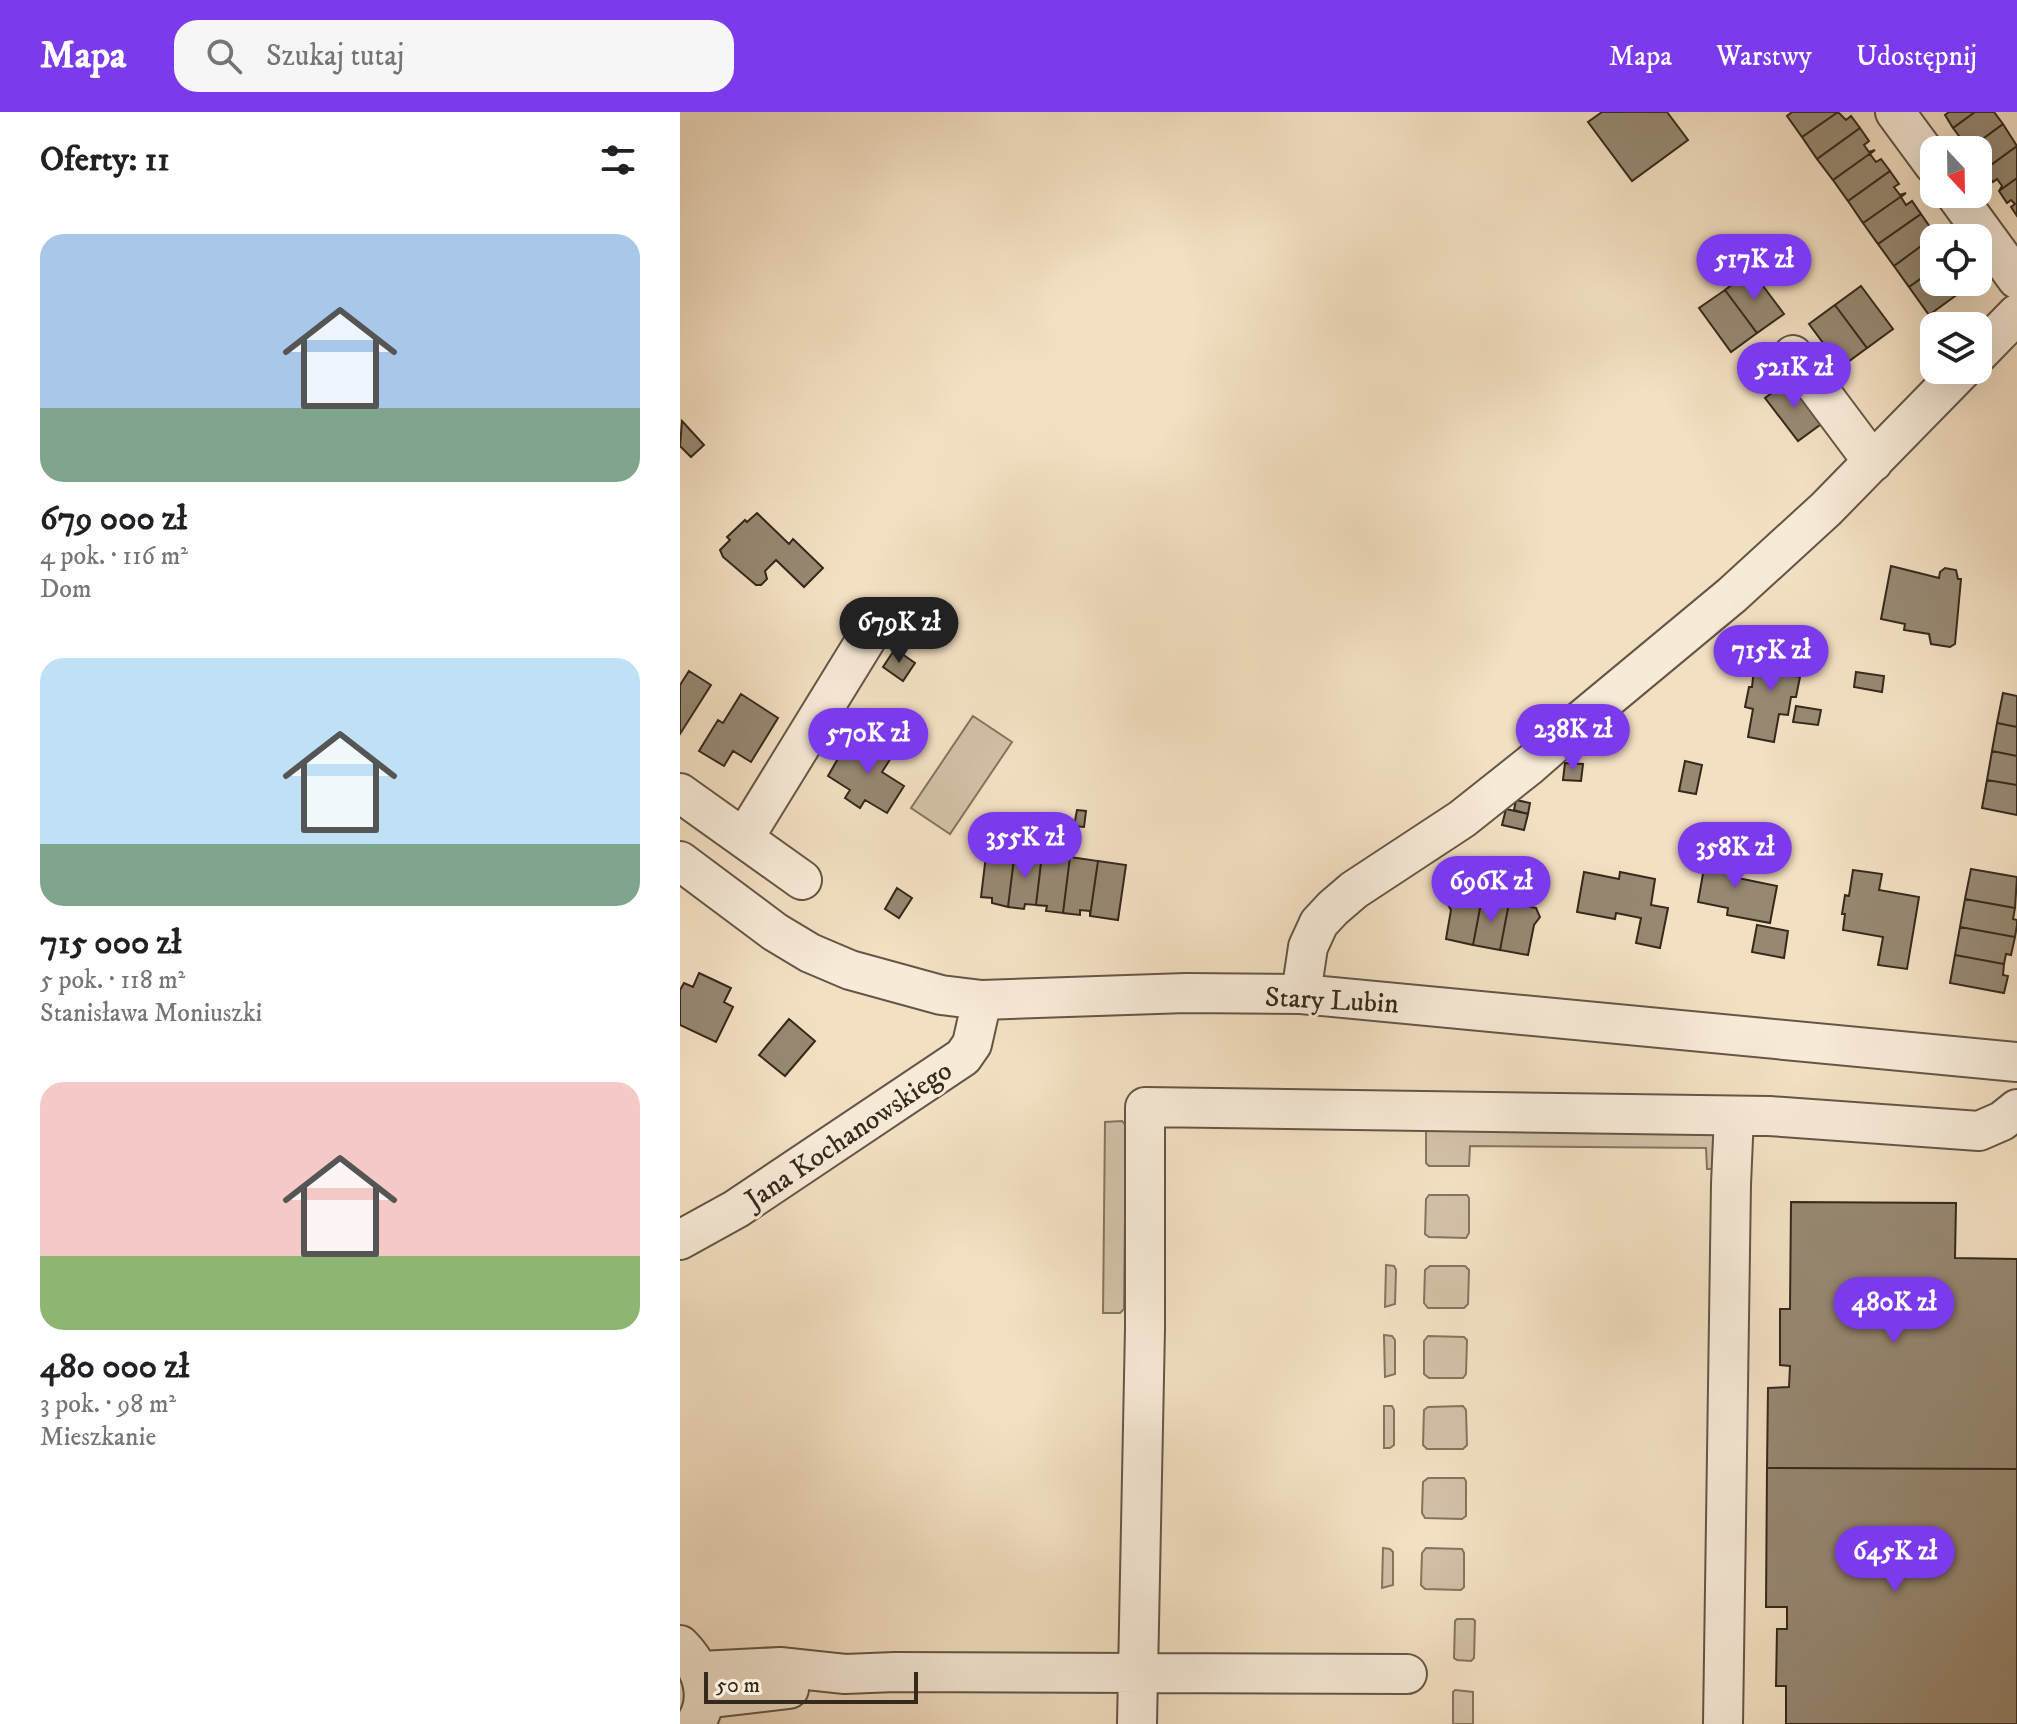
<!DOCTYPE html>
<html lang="pl">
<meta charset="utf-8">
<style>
body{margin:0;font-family:"IM FELL DW Pica",serif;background:#f6f6f6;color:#202124;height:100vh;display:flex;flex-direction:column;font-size:30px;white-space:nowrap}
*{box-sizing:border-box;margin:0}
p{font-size:26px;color:#757577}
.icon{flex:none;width:44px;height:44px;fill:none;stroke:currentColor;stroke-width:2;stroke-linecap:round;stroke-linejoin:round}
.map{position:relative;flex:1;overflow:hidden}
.drawer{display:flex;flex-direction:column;background:#fff;width:680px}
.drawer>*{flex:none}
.needle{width:52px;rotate:158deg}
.buttons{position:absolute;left:1240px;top:24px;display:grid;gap:16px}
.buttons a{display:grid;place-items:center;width:72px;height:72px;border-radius:16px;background:#fff;box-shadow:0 8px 32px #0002;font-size:40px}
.scale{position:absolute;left:24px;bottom:20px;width:214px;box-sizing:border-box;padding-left:8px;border:4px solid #34291c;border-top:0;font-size:22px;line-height:28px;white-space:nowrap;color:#34291c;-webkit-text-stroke:6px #f7ead7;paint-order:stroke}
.price{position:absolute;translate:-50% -68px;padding:0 18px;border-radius:28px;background:#7c3aed;color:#fff;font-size:26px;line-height:52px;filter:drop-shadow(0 2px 4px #0008)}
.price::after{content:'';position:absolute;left:50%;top:48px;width:24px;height:18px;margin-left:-12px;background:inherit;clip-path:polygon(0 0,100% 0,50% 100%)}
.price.on{background:#222;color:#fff}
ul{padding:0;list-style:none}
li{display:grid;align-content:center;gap:16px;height:424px;padding:0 40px}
li span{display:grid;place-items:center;height:248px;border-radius:24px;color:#555}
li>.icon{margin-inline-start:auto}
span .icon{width:144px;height:144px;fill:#fffc;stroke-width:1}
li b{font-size:34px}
h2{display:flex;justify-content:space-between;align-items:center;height:96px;padding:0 40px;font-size:34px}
header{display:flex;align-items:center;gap:48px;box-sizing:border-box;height:112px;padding:0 40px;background:#7c3aed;color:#fff}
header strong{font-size:38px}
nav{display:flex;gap:44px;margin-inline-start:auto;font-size:28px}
.search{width:560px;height:72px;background:#f6f6f6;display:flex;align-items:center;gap:20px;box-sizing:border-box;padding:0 28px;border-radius:24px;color:#757577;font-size:30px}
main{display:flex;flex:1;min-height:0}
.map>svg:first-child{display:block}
.green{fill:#d3c0a6;stroke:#847461;stroke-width:2}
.building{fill:#978872;stroke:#34291c;stroke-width:2}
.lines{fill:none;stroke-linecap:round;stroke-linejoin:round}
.minor-casing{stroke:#645646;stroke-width:42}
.minor{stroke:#f7ead7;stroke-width:38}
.labels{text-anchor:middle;stroke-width:6;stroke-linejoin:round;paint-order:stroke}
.street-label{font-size:28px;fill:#34291c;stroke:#f7ead7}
</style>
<header>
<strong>Mapa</strong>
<div class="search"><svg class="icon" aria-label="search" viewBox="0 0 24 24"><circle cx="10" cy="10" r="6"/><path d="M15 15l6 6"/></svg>Szukaj tutaj</div>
<nav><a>Mapa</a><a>Warstwy</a><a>Udostępnij</a></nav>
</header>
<main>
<section class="drawer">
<h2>Oferty: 11<svg class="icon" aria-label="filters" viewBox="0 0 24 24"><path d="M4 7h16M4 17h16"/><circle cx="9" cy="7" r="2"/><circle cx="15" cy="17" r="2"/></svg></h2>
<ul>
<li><span style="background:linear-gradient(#a9c7e8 70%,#7fa58c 0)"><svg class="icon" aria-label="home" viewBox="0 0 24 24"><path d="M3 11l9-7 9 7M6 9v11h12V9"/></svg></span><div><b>679 000 zł</b><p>4 pok. · 116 m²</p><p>Dom</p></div></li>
<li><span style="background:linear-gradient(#bfe0f5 75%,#7fa58c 0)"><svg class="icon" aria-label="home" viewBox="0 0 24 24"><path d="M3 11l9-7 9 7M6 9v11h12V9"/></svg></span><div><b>715 000 zł</b><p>5 pok. · 118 m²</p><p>Stanisława Moniuszki</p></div></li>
<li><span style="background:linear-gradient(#f6c9c9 70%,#8fb573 0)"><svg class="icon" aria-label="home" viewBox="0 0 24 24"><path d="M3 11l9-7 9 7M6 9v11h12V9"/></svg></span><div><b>480 000 zł</b><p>3 pok. · 98 m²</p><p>Mieszkanie</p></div></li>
</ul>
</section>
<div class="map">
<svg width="1337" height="1612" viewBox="0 0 1337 1612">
<rect width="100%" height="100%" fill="#f3dfc2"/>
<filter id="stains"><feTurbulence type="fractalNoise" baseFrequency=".0025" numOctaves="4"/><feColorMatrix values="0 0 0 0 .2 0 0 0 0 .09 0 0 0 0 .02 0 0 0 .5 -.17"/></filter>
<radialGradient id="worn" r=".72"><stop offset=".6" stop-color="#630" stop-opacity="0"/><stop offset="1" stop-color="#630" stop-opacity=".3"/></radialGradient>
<path class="green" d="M293,604L332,630L270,722L231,696Z
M442,1009L446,1013L444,1197L440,1201H423L425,1010Z
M746,1016L1038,1021L1034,1057H1027L1026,1036L790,1034L789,1054H749L746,1051Z
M749,1083H787L789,1086V1121L786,1126L749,1125L745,1122L746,1087Z
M706,1153L714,1154L716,1158L715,1192L705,1195Z
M750,1154H785L789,1158L788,1192L784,1196H748L744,1191L745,1158Z
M704,1223L712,1224L715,1228V1262L705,1265Z
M748,1224L784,1225L787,1228L786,1262L783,1266H749L744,1262V1229Z
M704,1294H712L714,1298V1333L710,1336H704Z
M783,1294L786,1298L787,1333L783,1337H747L743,1333L744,1298L748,1295Z
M748,1366H784L786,1369V1404L782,1407L745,1406L742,1401L743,1370Z
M703,1436L710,1437L713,1440V1473L702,1476Z
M746,1436L782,1437L784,1441V1475L781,1478L745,1477L741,1473L742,1441Z
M777,1507H793L795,1509L794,1546L791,1549L777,1548L774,1546L775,1509Z
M775,1578L793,1580V1612H773V1580Z"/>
<path class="building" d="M922,0H987L1008,28L952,69L908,10Z
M1112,0H1158L1122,25L1107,4Z
M1158,0L1166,8L1171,4L1180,16L1137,47L1122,25Z
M1269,0H1295L1273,16L1265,3Z
M1295,0H1314L1323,12L1289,37L1292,32L1287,25L1282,28L1273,16Z
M1323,12L1337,34L1304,58L1298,50V38L1294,35L1289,37Z
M1180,16L1189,29L1184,33L1189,40L1195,38L1153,68L1137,47Z
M1337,34V66L1319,79L1322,74L1317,67L1313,70L1304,58Z
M1195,38L1190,42L1196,50L1201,47L1210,59L1168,89L1153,68Z
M1210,59L1219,72L1214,75L1220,83L1226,81L1183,111L1168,89Z
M1337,66V104L1331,95L1335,92L1331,88L1327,91L1319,79Z
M1226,81L1221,85L1226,93L1232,89L1241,102L1198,132L1183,111Z
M1241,102L1250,115L1245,118L1250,126L1256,123L1214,154L1198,132Z
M1256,123L1252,128L1254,132V157L1229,175L1214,154Z
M1254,157V170H1281L1286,176L1249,203L1229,175Z
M1071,158L1104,202L1077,221L1045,178Z
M1181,174L1213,217L1187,236L1155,193Z
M1045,178L1077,221L1051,240L1019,196Z
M1155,193L1187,236L1161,255L1129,212Z
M1111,267L1144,310L1118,329L1085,286Z
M2,309L24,333L11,345L0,334Z
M77,401L109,432L113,427L143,456L124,475L96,448L85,459L87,467L81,473H76L43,445L40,438L50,428L47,425L65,408L67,410Z
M1211,454L1259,466L1260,460L1265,456L1276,458L1278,467H1281L1275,532L1270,535L1251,532L1249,522L1224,518L1225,512L1201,507Z
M215,537L235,551L223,569L203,555Z
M1076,538L1119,546L1115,564L1120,565L1116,585H1111L1108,603L1099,602L1094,630L1068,625L1073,597L1065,595L1069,575H1072Z
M9,559L31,573L0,622V573Z
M1176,560L1204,564L1202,580L1174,575Z
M1323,581L1337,584V615L1317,611Z
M61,582L98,606L71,650L53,639L44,654L19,639L38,608L43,611Z
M1116,594L1141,598L1138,613L1113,610Z
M1317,611L1337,615V644L1312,639Z
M193,624L216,638L202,660L224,674L207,701L185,688L180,696L165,686L170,678L148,664L164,636L179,646Z
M1312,639L1337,644V673L1307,668Z
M1005,649L1022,653L1016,682L999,679Z
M885,651L903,652L901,669L883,668Z
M1307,668L1337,673V703L1302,696Z
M836,688L850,691L848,702L834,698Z
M826,697L848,702L844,718L822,713Z
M397,698L406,699L404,715L394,714Z
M307,735L335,738L328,795L312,791V786L301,785Z
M335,739L362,743L356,793L345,792L344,797L328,795Z
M1027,739L1056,744L1053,765L1097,774L1090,811L1047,803L1048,796L1018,790Z
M362,742L390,745L383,801L366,799L367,794L356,793Z
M390,745L418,749L410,804V799L400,798V803L383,801Z
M418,749L446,753L438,808L410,804Z
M1291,757L1337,765L1335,796L1285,787Z
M1173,758L1202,762L1199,778L1239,785L1227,857L1198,853L1203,825L1163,818L1165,802H1162L1165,783L1169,784Z
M904,760L939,767L940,760L975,767L971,793L988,796L980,836L956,831L961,806L936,801L935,807L897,800Z
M217,776L232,786L219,806L205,797Z
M775,781L802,786L793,833L766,827L771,798L768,793L769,787Z
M802,786L829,791L820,838L793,833Z
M1285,787L1335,796L1333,807L1337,808V813L1335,825L1280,815Z
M829,791L856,796L860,805L854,813L848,843L820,838Z
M1077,813L1108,819L1104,846L1072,840Z
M1280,815L1335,825L1331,843L1326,842L1324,852L1275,843Z
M1275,843L1324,852L1323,863L1328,864L1324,881L1270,871Z
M19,861L51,876L44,890L53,895L36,930L0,913V878L4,871L13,875Z
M109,907L135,929L105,964L79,943Z
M1111,1090L1276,1091L1275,1146L1337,1147V1357L1087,1356L1088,1276L1109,1275L1110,1254L1100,1253V1197H1110Z
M1087,1356L1337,1357V1612H1106V1574H1096L1097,1517H1107V1495H1086Z"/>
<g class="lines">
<g class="minor-casing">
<path id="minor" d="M1215,0L1254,53
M1275,82L1337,167
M1298,242L1337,202
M1113,243L1193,350
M0,681L122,768
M64,726L198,508
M0,749L95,820L130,841L170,858L261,883L302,888L506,881L621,882L1337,950
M621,882L628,835L639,811L653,796L674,778L782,707L850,653L899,610L1052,483L1146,397L1282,258
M0,1128L56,1097L283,945L292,932L302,888
M0,1533C21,1554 33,1585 15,1612
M20,1559L100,1555L165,1562L215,1560L727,1562
M24,1587L109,1577
M457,1612L465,1216V995L1089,1004L1299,1019L1322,1009L1337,997
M1043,1612L1051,1072L1054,1004"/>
</g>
<use href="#minor" class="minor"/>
</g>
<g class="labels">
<g class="street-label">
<text transform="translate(652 887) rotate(3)" y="10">Stary Lubin</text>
<text transform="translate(168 1022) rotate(-34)" y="10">Jana Kochanowskiego</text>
</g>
</g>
<rect width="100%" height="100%" filter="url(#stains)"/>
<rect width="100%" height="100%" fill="url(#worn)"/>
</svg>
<div class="buttons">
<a><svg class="needle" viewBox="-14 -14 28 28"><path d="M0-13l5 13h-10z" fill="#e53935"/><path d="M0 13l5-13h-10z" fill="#757577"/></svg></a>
<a><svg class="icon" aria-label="locate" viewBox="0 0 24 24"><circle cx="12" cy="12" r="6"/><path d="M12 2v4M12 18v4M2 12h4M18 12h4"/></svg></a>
<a><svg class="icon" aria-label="layers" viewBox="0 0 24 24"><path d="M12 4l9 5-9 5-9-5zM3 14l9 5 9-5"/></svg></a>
</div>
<div class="scale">50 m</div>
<b class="price" style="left:1074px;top:190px">517K zł</b>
<b class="price" style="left:1114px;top:298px">521K zł</b>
<b class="price on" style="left:219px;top:553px">679K zł</b>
<b class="price" style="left:1091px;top:581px">715K zł</b>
<b class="price" style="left:893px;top:660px">238K zł</b>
<b class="price" style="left:188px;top:664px">570K zł</b>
<b class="price" style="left:345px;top:768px">355K zł</b>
<b class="price" style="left:1055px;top:778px">358K zł</b>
<b class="price" style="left:811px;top:812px">696K zł</b>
<b class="price" style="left:1214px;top:1233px">480K zł</b>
<b class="price" style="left:1215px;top:1482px">645K zł</b>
</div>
</main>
